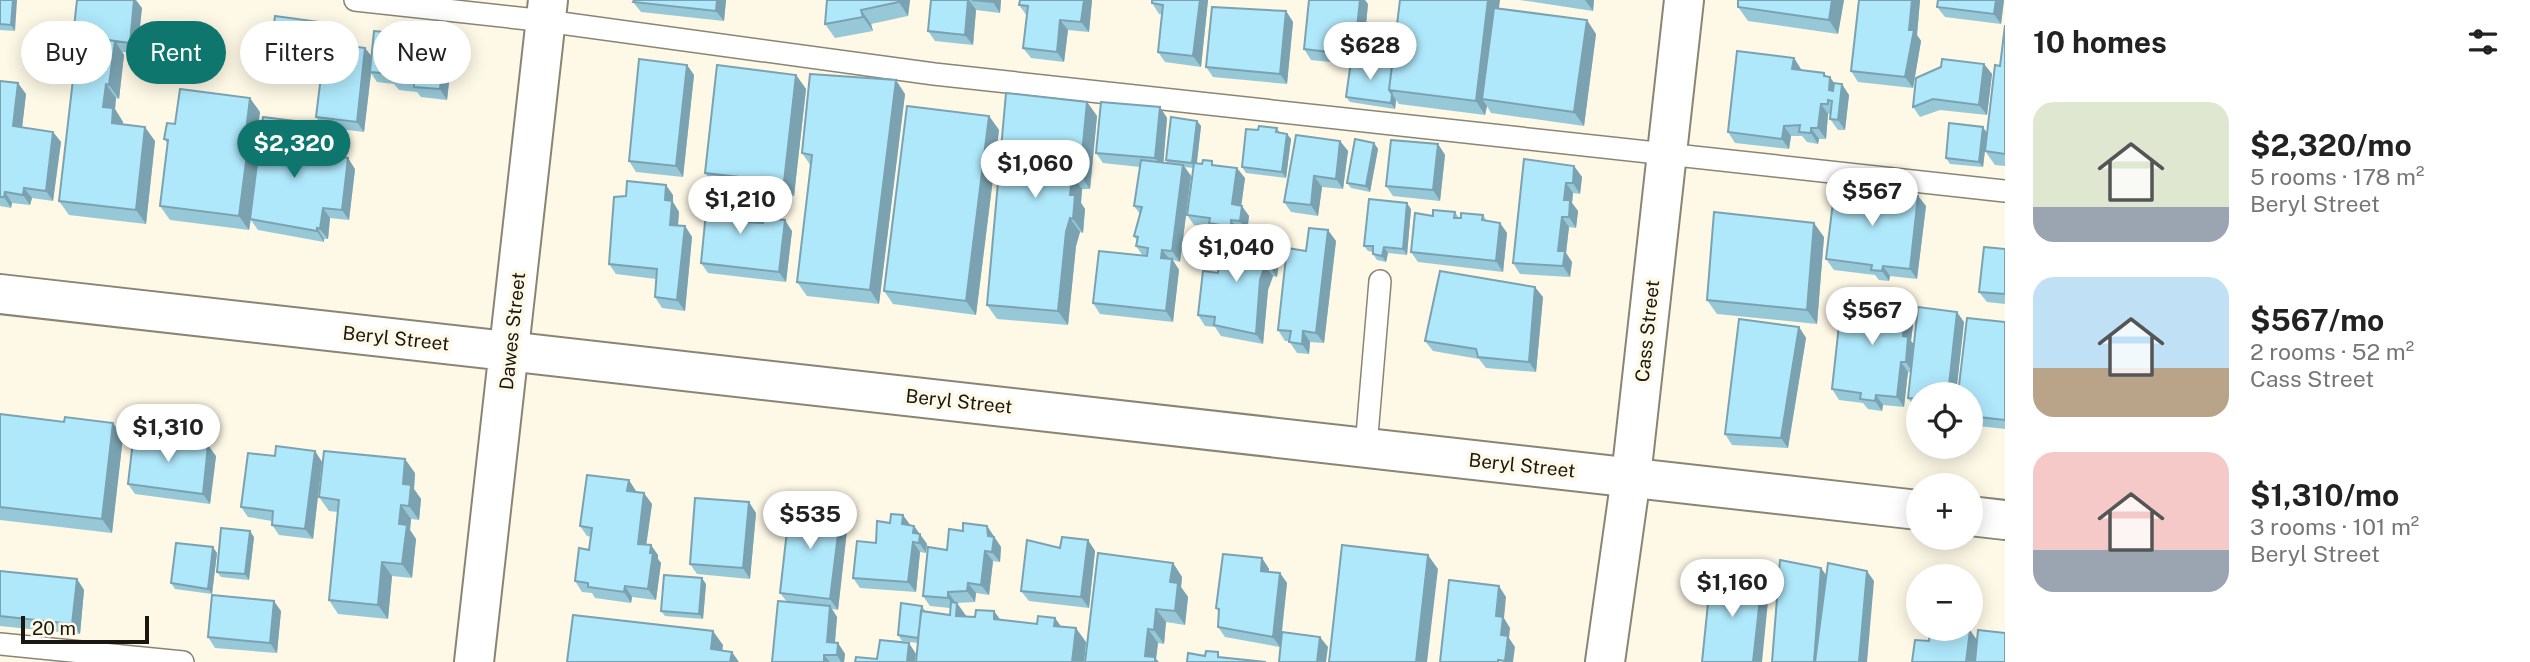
<!DOCTYPE html>
<meta charset="utf-8">
<style>
body{margin:0;font-family:"Public Sans",sans-serif;background:#f2f2f2;color:#222;height:100vh;display:flex;flex-direction:column;font-size:26px;white-space:nowrap}
*{box-sizing:border-box;margin:0}
p{font-size:23px;color:#767676}
.icon{flex:none;width:38px;height:38px;fill:none;stroke:currentColor;stroke-width:2;stroke-linecap:round;stroke-linejoin:round}
.map{position:relative;flex:1;overflow:hidden}
.sheet{display:flex;flex-direction:column;background:#fff;width:525px}
.sheet>*{flex:none}
.hud{position:absolute;left:21px;top:21px;width:665px;height:63px;display:flex;gap:14px}
.fabs{position:absolute;left:1906px;top:382px;display:grid;gap:14px}
.fabs a{display:grid;place-items:center;width:77px;height:77px;border-radius:50%;background:#fff;box-shadow:0 4px 18px #0003;font-size:35px}
.scale{position:absolute;left:21px;bottom:18px;width:128px;box-sizing:border-box;padding-left:7px;border:4px solid #1a1711;border-top:0;font-size:19px;line-height:24px;white-space:nowrap;color:#1a1711;-webkit-text-stroke:5px #fef8e6;paint-order:stroke}
.price{position:absolute;translate:-50% -60px;padding:0 16px;border-radius:24px;background:#fff;color:#222;font-size:23px;line-height:46px;filter:drop-shadow(0 2px 4px #0008)}
.price::after{content:'';position:absolute;left:50%;top:42px;width:21px;height:16px;margin-left:-10px;background:inherit;clip-path:polygon(0 0,100% 0,50% 100%)}
.price.active{background:#0f766e;color:#fff}
ul{padding:0;list-style:none}
li{display:flex;align-items:center;gap:21px;height:175px;padding:0 28px}
li span{display:grid;place-items:center;flex:none;width:196px;height:140px;border-radius:21px;color:#555}
li>.icon{margin-inline-start:auto}
span .icon{width:84px;height:84px;fill:#fffc;stroke-width:1}
li b{font-size:30px}
h2{display:flex;justify-content:space-between;align-items:center;height:84px;padding:0 28px;font-size:30px}
.chip{padding:0 24px;border-radius:32px;background:#fff;box-shadow:0 4px 18px #0003;font-size:24px;line-height:63px}
.chip.active{background:#0f766e;color:#fff}
main{display:flex;flex:1;min-height:0}
.map>svg:first-child{display:block}
.lines{fill:none;stroke-linecap:round;stroke-linejoin:round}
.service-casing{stroke:#8a8475;stroke-width:24}
.minor-casing{stroke:#8a8475;stroke-width:42}
.tertiary-casing{stroke:#8a8475;stroke-width:42}
.service{stroke:#fff;stroke-width:21}
.minor{stroke:#fff;stroke-width:38}
.tertiary{stroke:#fff;stroke-width:38}
.wall{fill:#96c8d8}
.shaded-wall{fill:#7aa2b0}
.building{fill:#afe8fb;stroke:#7aa2b0;stroke-width:2}
.labels{text-anchor:middle;stroke-width:7;stroke-linejoin:round;paint-order:stroke}
.street-label{font-size:19px;fill:#1a1711;stroke:#fef8e6}
</style>
<main>
<div class="map">
<svg width="2005" height="662" viewBox="0 0 2005 662">
<rect width="100%" height="100%" fill="#fef8e6"/>
<g class="lines">
<g class="service-casing">
<path id="service" d="M355,0L546,21L934,74L2005,191
M1366,447L1380,281
M0,644L183,662"/>
</g>
<g class="minor-casing">
<path id="minor" d="M0,294L1918,510
M1970,516L2005,520
M474,662L548,0"/>
</g>
<g class="tertiary-casing">
<path id="tertiary" d="M1605,662L1631,477L1684,0"/>
</g>
<use href="#service" class="service"/>
<use href="#minor" class="minor"/>
<use href="#tertiary" class="tertiary"/>
</g>
<path class="wall" d="M0,0L15,31L0,30Z
M634,0H726L724,21L641,12L633,2Z
M827,0H910L908,16L871,24L873,31L835,38L825,24Z
M931,0H1001L1000,13L976,10L973,45L935,41L928,31Z
M1020,0H1092L1089,32L1068,30L1064,62L1031,58L1023,48L1027,16L1019,5Z
M1208,0L1201,67L1165,62L1158,52L1162,14H1159L1152,3Z
M1520,0H1594L1593,11Z
M1844,0L1838,34L1748,21L1738,7Z
M1859,0H1920L1917,35L1921,41L1913,88L1858,82L1851,71Z
M1938,0H2004L2001,24L1945,17L1937,7Z
M1368,4L1362,62L1392,66L1499,8L1596,34L1584,126L1491,113L1487,106L1485,115L1399,104L1396,100L1395,109L1350,102L1346,97L1350,64L1311,60L1304,49Z
M142,8L137,53L122,52L124,55L119,99L116,98L115,109L123,122V125L155,141L146,224L69,215L59,201L77,43L73,36Z
M1286,11L1293,22L1287,84L1213,77L1206,67Z
M320,22L328,33L322,76H331L371,56L396,33L445,36L453,47L447,100L421,97L417,92L399,90L394,84L377,82L371,73L364,132L323,127L316,117L320,84L276,78L268,67Z
M2005,25V166L1995,165L1985,151L2000,66Z
M1794,58L1801,70L1826,76L1849,95L1845,130H1838L1830,119L1831,114H1828L1826,139H1819L1818,144L1807,142L1802,136H1791L1789,149L1735,143L1728,132Z
M1984,64L1992,74L1987,115L1940,110L1920,117L1913,107Z
M687,65L694,75L683,177L636,172L629,161Z
M796,75L806,89L794,196L715,187L705,173Z
M0,81L26,94L22,127L53,132L61,142L53,201L32,198L30,205L12,203L11,208L0,206Z
M905,94L879,304L807,296L797,282L811,166L802,153Z
M1087,102L1097,116L1090,189H1082L1081,203L1085,209L1083,233L1080,232L1076,246L1068,325L997,319L987,305Z
M1160,107L1167,118L1163,163L1168,164L1166,160L1197,121L1201,126L1197,163L1215,165L1245,178L1241,206L1249,216L1247,232L1239,231L1238,237L1216,233L1213,228L1194,225L1187,215L1193,168L1185,167L1191,176L1180,262L1173,260L1179,270L1173,322L1100,314L1093,303L1143,256L1136,246L1137,241L1134,236L1140,214L1134,206L1140,167L1103,163L1096,153Z
M260,112L256,141L259,145L296,121L304,132L301,153L355,169L349,220L330,218L328,239H324V242L258,230L251,220L249,230L170,220L160,206L168,144L164,139L175,124Z
M989,116L999,130L976,315L893,304L884,291Z
M1277,128L1280,133L1287,134L1291,139L1286,178L1246,173L1242,167L1258,130Z
M1987,133L1983,167L1950,164L1946,158Z
M1340,141L1348,151L1343,189L1322,187L1318,216L1291,212L1284,202Z
M1374,143L1378,149L1370,192L1351,188L1347,183Z
M1438,144L1445,155L1440,201L1393,196L1386,186Z
M1574,166L1582,177L1580,194L1573,193L1572,203L1578,211L1576,228L1569,227L1566,253L1572,262L1570,277L1520,274L1513,263Z
M673,195V202L679,212L678,226H685L692,237L685,311L662,308L655,297L656,279L616,274L609,264Z
M1918,196L1926,206L1917,279L1890,276L1889,281L1879,280L1875,275L1834,270L1826,259Z
M750,197L757,208L756,223L792,231L786,282L708,273L701,263Z
M1411,209L1407,255L1388,253L1386,262L1377,260L1373,254V252L1368,251L1364,246Z
M1455,212L1459,218L1483,215L1487,221L1500,223L1507,233L1503,272L1418,262L1411,252L1433,216Z
M1824,237L1817,324L1717,314L1707,300Z
M1336,241L1324,343L1310,342L1309,354L1297,353L1289,341H1285L1278,330L1306,251Z
M2005,249V304L1987,302L1979,292Z
M1280,252L1277,277L1273,276L1268,290L1263,344L1221,336L1215,327L1205,326L1198,315L1218,273L1219,267L1214,259Z
M1543,297L1536,372L1486,368L1479,359L1433,351L1425,341Z
M1907,298L1915,308L1911,341L1914,345L1964,322L1956,394H1918V409H1916L1908,398L1911,373L1908,372L1904,407L1883,405L1882,411L1868,409L1863,403L1839,400L1832,389L1855,326Z
M2005,322V429L1970,425V394Z
M1799,327L1806,338L1788,448L1732,445L1725,434Z
M0,414L123,437L112,533L0,520Z
M162,440L216,456L210,504L135,494L128,484Z
M315,451L322,462L313,539L279,535L272,525V521L248,517L241,507L275,456Z
M415,473L414,489L421,499L419,520L411,519L410,530L416,539L412,578L392,576L388,619L338,614L329,600L338,512L329,511L319,497Z
M629,480L636,492L652,504L646,544L658,555V559L661,563L656,600L632,597L631,603L595,598L592,593L582,592L575,581L589,550L591,537L587,536L580,526Z
M841,510L848,521L838,610L832,609L837,617L835,643H838L845,654L844,662H845H772L787,602L780,593Z
M756,513L750,579L697,574L690,564Z
M910,525L914,526L927,544L926,553L920,552L916,592L860,588L853,578L876,543Z
M987,526L1001,547L1000,562L993,561L989,595L976,593L975,602L955,603L967,617H975L994,611L1000,620L1037,624L1055,618L1061,627L1086,642L1084,662H916L918,643L902,641L898,635L922,606L926,612L950,615V608L930,606L923,596L947,550L963,531Z
M254,537L249,580L221,577L217,572Z
M1088,540L1095,551L1089,608L1029,601L1021,591L1060,548Z
M217,553L212,594L175,589L171,583Z
M1262,558L1269,569V572L1280,573L1287,583L1282,632L1328,647H1280L1225,637L1218,627L1219,612L1216,608Z
M1173,563L1182,577L1181,587L1188,597L1185,625L1166,622L1164,644L1158,643L1156,659L1159,662H1085Z
M0,571L77,579L84,590L80,634L0,626Z
M706,584L703,619L665,616L661,611Z
M281,611L277,653L215,648L208,637Z"/>
<path class="shaded-wall" d="M13,0H17L15,31L11,25Z
M134,0H136L142,8L137,53L130,43Z
M717,0H726L724,21L716,11Z
M899,0H910L908,16L899,2Z
M969,0L976,10L973,45L965,35Z
M993,0H1001L1000,13L993,2Z
M1084,0H1092L1089,32L1081,22Z
M1200,0H1208L1201,67L1193,56Z
M1359,0H1365L1368,4L1362,65L1354,55Z
M1488,0H1500L1487,100L1482,99L1487,106L1485,115L1476,101Z
M1585,0H1594L1593,11Z
M1832,0H1844L1838,34L1829,20Z
M1912,0H1920L1917,35L1921,41L1913,88L1905,77Z
M1996,0H2004L2001,24L1994,14Z
M861,10L871,24L873,31L863,17Z
M1286,11L1293,22L1287,84L1280,74Z
M1060,20L1068,30L1064,62L1057,52Z
M1587,20L1596,34L1584,126L1574,112Z
M320,22L328,33L321,85L313,74Z
M445,36L453,47L447,100L440,89Z
M115,41L124,55L119,99L109,85Z
M365,48L373,58L370,72L371,73L364,132L357,122Z
M1794,58L1801,69L1800,80L1792,69Z
M1984,64L1992,74L1987,115L1979,105Z
M687,65L694,75L683,177L676,166Z
M1824,73L1830,81V77L1837,87L1836,101L1829,90L1824,76Z
M796,75L806,89L794,196L784,182Z
M896,80L905,94L879,304L870,290Z
M18,83L26,94L21,137L13,126Z
M106,84L116,98L115,109L123,122L121,137L112,123L103,107Z
M1842,84L1849,95L1845,130L1838,120Z
M1392,94L1396,100L1395,109L1391,103Z
M250,98L260,112L256,141L260,145L249,230L239,216L246,131Z
M1087,102L1097,116L1090,189L1080,175Z
M1821,104L1828,114L1826,139L1818,128Z
M1160,107L1167,118L1163,169L1155,158Z
M989,116L999,130L976,315L966,301Z
M296,121L304,132L299,163L292,152Z
M1197,121L1201,126L1196,169L1192,163Z
M1784,126L1791,136L1789,149L1782,139Z
M145,127L155,141L146,224L136,210Z
M1983,127L1987,133L1983,167L1979,162Z
M1811,128L1819,139L1818,144L1811,133Z
M53,132L61,142L53,201L46,191Z
M1287,134L1291,139L1286,178L1282,172Z
M1340,141L1348,151L1343,189L1336,179Z
M1374,143L1378,149L1370,192L1366,186Z
M1438,144L1445,155L1440,201L1433,190Z
M348,158L355,169L349,220L342,210Z
M1183,165L1191,176L1180,262L1172,251Z
M1574,166L1582,177L1580,194L1573,183Z
M1237,168L1245,178L1240,215L1232,204Z
M1072,175L1082,189L1081,203L1085,209L1083,233L1073,219L1070,195Z
M1314,176L1322,187L1318,216L1311,205Z
M1566,183L1573,193L1572,203L1578,211L1576,228L1569,217L1564,200Z
M666,185L673,195V202L679,212L677,236L670,225L665,200Z
M24,188L32,198L30,205L23,195Z
M5,192L12,203L11,208L4,197Z
M1918,196L1926,206L1917,279L1910,269Z
M750,197L757,208L754,232L747,222Z
M1407,203L1411,209L1407,255L1403,249Z
M1242,206L1249,216L1247,232L1240,221Z
M323,208L330,218L328,239L320,229Z
M1562,217L1569,227L1566,253L1572,262L1570,277L1563,266L1558,251Z
M1070,218L1080,232L1076,246L1068,325L1058,311L1066,232Z
M785,220L792,231L786,282L779,272Z
M1231,220L1239,231L1238,237L1231,227Z
M1500,223L1507,233L1503,272L1496,261Z
M1814,223L1824,237L1817,324L1807,310Z
M685,226L692,237L685,311L677,300Z
M317,228L324,239V242L317,231Z
M1328,230L1336,241L1324,343L1316,333Z
M1273,242L1280,252L1277,277L1270,267Z
M1384,247L1388,253L1386,262L1382,256Z
M1162,250L1170,260L1161,258Z
M1172,259L1179,270L1173,322L1166,311Z
M1265,266L1273,276L1268,290L1263,344L1256,334L1260,280Z
M1883,266L1890,276L1889,281L1882,271Z
M1535,287L1543,297L1536,372L1529,362Z
M1907,298L1915,308L1911,341L1916,347L1913,373L1906,362L1903,336Z
M1957,312L1964,322L1956,394H1948Z
M1799,327L1806,338L1788,448L1781,438Z
M1303,331L1310,342L1309,354L1302,344Z
M1901,362L1908,372L1904,407L1897,397Z
M1876,395L1883,405L1882,411L1875,401Z
M113,423L123,437L112,533L102,519Z
M208,445L216,456L210,504L203,494Z
M315,451L322,462L313,539L305,529Z
M405,459L415,473L414,489L421,499L419,520L409,506L403,484Z
M629,480L636,491L634,502L627,491Z
M644,493L652,504L645,554L638,544Z
M749,502L756,513L750,579L743,568Z
M401,505L411,519L410,530L416,539L412,578L402,564L399,524Z
M841,510L848,521L838,610L830,599Z
M903,515L911,526L902,524Z
M914,526L927,544L926,553L913,533Z
M987,526L1001,547L1000,562L992,552L988,536Z
M250,531L254,537L249,580L245,574Z
M1088,540L1095,551L1089,608L1081,597Z
M913,542L920,552L916,592L908,582Z
M651,545L658,555V559L661,563L656,600L648,589Z
M213,547L217,553L212,594L208,589Z
M985,551L993,561L989,595L981,585Z
M1428,555L1438,569L1427,662H1416Z
M1262,558L1269,569L1268,581L1261,571Z
M382,562L392,576L388,619L378,605Z
M1173,563L1182,577L1181,587L1188,597L1185,625L1175,611L1170,582Z
M1821,568L1829,579L1822,662H1814Z
M1867,571L1874,581L1867,662H1859Z
M1280,573L1287,583L1280,647L1273,637Z
M702,578L706,584L703,619L699,614Z
M77,579L84,590L80,634L72,624Z
M1762,580L1769,591L1762,662H1753Z
M968,583L976,593L975,602L967,591Z
M625,586L632,597L631,603L624,592Z
M1499,586L1506,597L1504,618L1510,628L1509,638L1515,647L1513,662H1506L1505,661L1501,635L1496,616Z
M948,592L955,602V609L948,598Z
M274,601L281,611L277,653L270,643Z
M957,603L967,617L956,616Z
M830,606L837,617L834,652L827,642Z
M1156,609L1166,622L1164,644L1154,630Z
M994,611L1004,625L994,619Z
M1055,618L1065,632L1054,626Z
M1076,628L1086,642L1084,662H1072Z
M1148,629L1158,643L1156,659L1159,662H1149L1145,656Z
M1970,630L1977,640L1975,662H1966Z
M713,631L723,645L721,662L711,649Z
M1320,637L1328,647L1326,662H1317Z
M838,643L845,654L844,662H841L837,655Z
M909,643L916,654L915,662H907Z
M732,652L739,662H730Z
M824,655L830,662H824Z"/>
<path class="building" d="M0,0H13L11,25L0,24Z
M77,0H134L130,43L78,36V37L73,36Z
M634,0H717L716,11L633,2Z
M827,0H899V2L861,10L863,17L825,24Z
M931,0H968L965,35L928,31Z
M972,0H993V2Z
M1020,0H1084L1081,22L1060,20L1057,52L1023,48L1028,6L1019,5Z
M1152,0H1200L1193,56L1158,52L1163,5L1152,3Z
M1309,0H1360L1354,55L1304,49Z
M1400,0H1488L1476,101L1389,90Z
M1738,0H1832L1829,20L1738,7Z
M1859,0H1912L1909,30H1914L1905,77L1851,71Z
M1938,0H1996L1994,14L1937,7Z
M1212,7L1286,11L1280,74L1206,67Z
M1494,8L1587,20L1574,112L1482,99Z
M275,16L320,22L313,74L268,67Z
M2005,25V154L1985,151L1995,65L2000,66Z
M397,28L445,36L440,89L414,87V82L391,80L392,74L370,72L374,31L396,33Z
M78,36L115,41L109,85L106,84L103,107L113,108L112,123L145,127L136,210L59,201Z
M344,45L365,48L357,122L316,117L321,76H331Z
M1737,51L1794,58L1792,69L1824,73V76L1830,77L1829,90L1833,91L1834,83L1842,84L1838,120L1830,119L1832,101L1828,100V104H1821L1818,128H1811V133L1799,132L1800,125L1784,126L1782,139L1728,132Z
M639,59L687,65L676,166L629,161Z
M1942,59L1984,64L1979,105L1933,99L1913,107L1916,78L1941,67Z
M1351,61L1392,66L1389,90L1392,94L1391,103L1346,97Z
M717,65L796,75L784,182L705,173Z
M810,74L896,80L870,290L797,282L812,155L802,153Z
M0,81L18,83L13,126L53,132L46,191L24,188L23,195L5,192L4,197H0Z
M180,89L250,98L246,131H250L239,216L160,206L168,140L164,139L167,123L175,124Z
M1006,93L1087,102L1080,175H1072L1070,195H1075L1073,219L1070,218L1066,232L1058,311L987,305Z
M1101,102L1160,107L1155,158L1096,153Z
M907,106L989,116L966,301L884,291Z
M263,117L296,121L292,152L348,158L342,210L323,208L320,229L317,228V231L250,219Z
M1171,117L1197,121L1192,163L1166,160Z
M1949,123L1983,127L1979,162L1946,158Z
M1259,126L1277,128L1276,132L1287,134L1282,172L1242,167L1246,129L1258,130Z
M1296,135L1340,141L1336,179L1314,176L1311,205L1284,202Z
M1355,139L1374,143L1366,186L1347,183Z
M1391,140L1438,144L1433,190L1386,186Z
M1524,159L1574,166L1573,183H1566L1564,200H1570L1569,217H1562L1558,251H1565L1563,266L1513,263Z
M1141,160L1183,165L1172,251L1162,250L1161,258L1172,259L1166,311L1093,303L1099,251L1147,256L1148,248L1136,246L1138,237L1134,236L1142,207L1134,206Z
M1203,160L1212,161V165L1237,168L1232,204L1242,206L1240,221L1231,220V227L1209,223L1210,218L1187,215L1194,163L1202,164Z
M627,181L666,185L665,200L672,201L670,225L685,226L677,300L655,297L657,269L609,264L614,197L626,196Z
M1835,186L1918,196L1910,269L1883,266L1882,271L1871,270L1872,265L1826,259Z
M708,192L750,197L747,222L763,223L764,218L785,220L779,272L701,263Z
M1369,199L1407,203L1403,249L1384,247L1382,256L1373,254V246H1364Z
M1433,210L1455,212L1454,218H1461V213L1483,215L1482,220L1500,223L1496,261L1411,252L1415,213L1433,216Z
M1714,212L1814,223L1807,310L1707,300Z
M1309,228L1328,230L1316,333L1303,331L1302,344L1289,342L1291,331L1278,330L1287,248L1306,251Z
M1222,235L1273,242L1270,267L1265,266L1260,280L1256,334L1214,325L1215,317L1198,315L1203,271L1218,273L1220,260L1214,259L1215,251L1220,252Z
M1984,247L2005,249V294L1979,292Z
M1440,271L1535,287L1529,362L1478,357L1476,349L1425,341Z
M1861,289L1907,298L1903,336L1908,337L1906,362H1901L1897,397L1876,395L1875,401L1860,399L1861,393L1832,389L1839,325L1855,326Z
M1918,307L1957,312L1948,394H1918V399L1908,398Z
M1967,318L2005,322V420L1970,416V394H1958Z
M1739,319L1799,327L1781,438L1725,434Z
M0,414L64,422L65,417L113,423L102,519L0,507Z
M134,432L159,435L158,440L189,442L194,438L205,440L208,445L203,494L128,484Z
M276,446L315,451L305,529L272,525L273,511L241,507L248,453L275,456Z
M324,451L405,459L403,484L411,485L409,506L401,505L399,524L407,525L402,564L382,562L378,605L329,600L339,500L319,497Z
M587,475L629,480L627,491L644,493L638,544L651,545L650,553H653L648,589L625,586L624,592L588,587V583L575,581L579,548L589,550L592,528L580,526Z
M695,498L749,502L743,568L690,564Z
M790,504L841,510L830,599L780,593Z
M891,514L903,515L902,524L914,526L913,533L920,534L919,543L913,542L908,582L853,578L857,541L876,543L877,521L890,523Z
M963,523L987,526L988,536L994,537L992,552L985,551L981,585L968,583L967,591L948,592V598L923,596L928,547L947,550L949,529L963,531Z
M221,528L250,531L245,574L217,572Z
M1062,537L1088,540L1081,597L1021,591L1027,540L1060,548Z
M176,543L213,547L208,589L171,583Z
M1342,545L1428,555L1416,662H1329Z
M1098,553L1173,563L1170,582L1178,583L1175,611L1156,609L1154,630L1148,629L1145,656L1155,657V662H1085Z
M1223,554L1262,558L1261,571L1280,573L1273,637L1218,627L1219,609L1216,608Z
M1780,560L1821,568L1814,662H1772Z
M1828,563L1867,571L1859,662H1815Z
M0,571L77,579L72,624L0,616Z
M1711,574L1762,580L1753,662H1702Z
M664,575L702,578L699,614L661,611Z
M1449,580L1499,586L1496,616L1503,617L1501,635L1508,636L1505,661L1498,660V662H1440Z
M212,595L274,601L270,643L208,637Z
M778,601L830,606L827,642L838,643L837,655H824V662H772Z
M951,602L957,603L956,616L975,617L976,610L994,611V619L1037,624L1038,616L1055,618L1054,626L1076,628L1072,662H916L921,611L950,615Z
M901,603L922,606L918,638L898,635Z
M573,615L713,631L711,649L732,652L730,662H567Z
M1930,628H1956L1970,630L1966,662H1912L1915,640L1929,641Z
M1978,630L2005,633V662H1975Z
M1282,632L1320,637L1317,662H1279Z
M880,640L909,643L907,662H855L856,657L877,659Z
M1206,651L1218,652V657L1266,662H1187L1188,653L1205,656Z"/>
<g class="labels">
<g class="street-label">
<text transform="translate(512 331) rotate(-84)" y="7">Dawes Street</text>
<text transform="translate(1647 331) rotate(-84)" y="7">Cass Street</text>
<text transform="translate(396 338) rotate(6)" y="7">Beryl Street</text>
<text transform="translate(959 401) rotate(6)" y="7">Beryl Street</text>
<text transform="translate(1522 465) rotate(6)" y="7">Beryl Street</text>
</g>
</g>
</svg>
<div class="fabs">
<a><svg class="icon" aria-label="locate" viewBox="0 0 24 24"><circle cx="12" cy="12" r="6"/><path d="M12 2v4M12 18v4M2 12h4M18 12h4"/></svg></a>
<a>+</a>
<a>−</a>
</div>
<div class="scale">20 m</div>
<b class="price" style="left:1370px;top:82px">$628</b>
<b class="price active" style="left:294px;top:180px">$2,320</b>
<b class="price" style="left:1035px;top:200px">$1,060</b>
<b class="price" style="left:1872px;top:228px">$567</b>
<b class="price" style="left:740px;top:236px">$1,210</b>
<b class="price" style="left:1236px;top:284px">$1,040</b>
<b class="price" style="left:1872px;top:347px">$567</b>
<b class="price" style="left:168px;top:464px">$1,310</b>
<b class="price" style="left:810px;top:551px">$535</b>
<b class="price" style="left:1732px;top:619px">$1,160</b>
<div class="hud">
<a class="chip">Buy</a>
<a class="chip active">Rent</a>
<a class="chip">Filters</a>
<a class="chip">New</a>
</div>
</div>
<section class="sheet">
<h2>10 homes<svg class="icon" aria-label="filters" viewBox="0 0 24 24"><path d="M4 7h16M4 17h16"/><circle cx="9" cy="7" r="2"/><circle cx="15" cy="17" r="2"/></svg></h2>
<ul>
<li><span style="background:linear-gradient(#dfe7d0 75%,#9aa5b1 0)"><svg class="icon" aria-label="home" viewBox="0 0 24 24"><path d="M3 11l9-7 9 7M6 9v11h12V9"/></svg></span><div><b>$2,320/mo</b><p>5 rooms · 178 m²</p><p>Beryl Street</p></div></li>
<li><span style="background:linear-gradient(#bfe0f5 65%,#b9a48a 0)"><svg class="icon" aria-label="home" viewBox="0 0 24 24"><path d="M3 11l9-7 9 7M6 9v11h12V9"/></svg></span><div><b>$567/mo</b><p>2 rooms · 52 m²</p><p>Cass Street</p></div></li>
<li><span style="background:linear-gradient(#f6c9c9 70%,#9aa5b1 0)"><svg class="icon" aria-label="home" viewBox="0 0 24 24"><path d="M3 11l9-7 9 7M6 9v11h12V9"/></svg></span><div><b>$1,310/mo</b><p>3 rooms · 101 m²</p><p>Beryl Street</p></div></li>
</ul>
</section>
</main>
